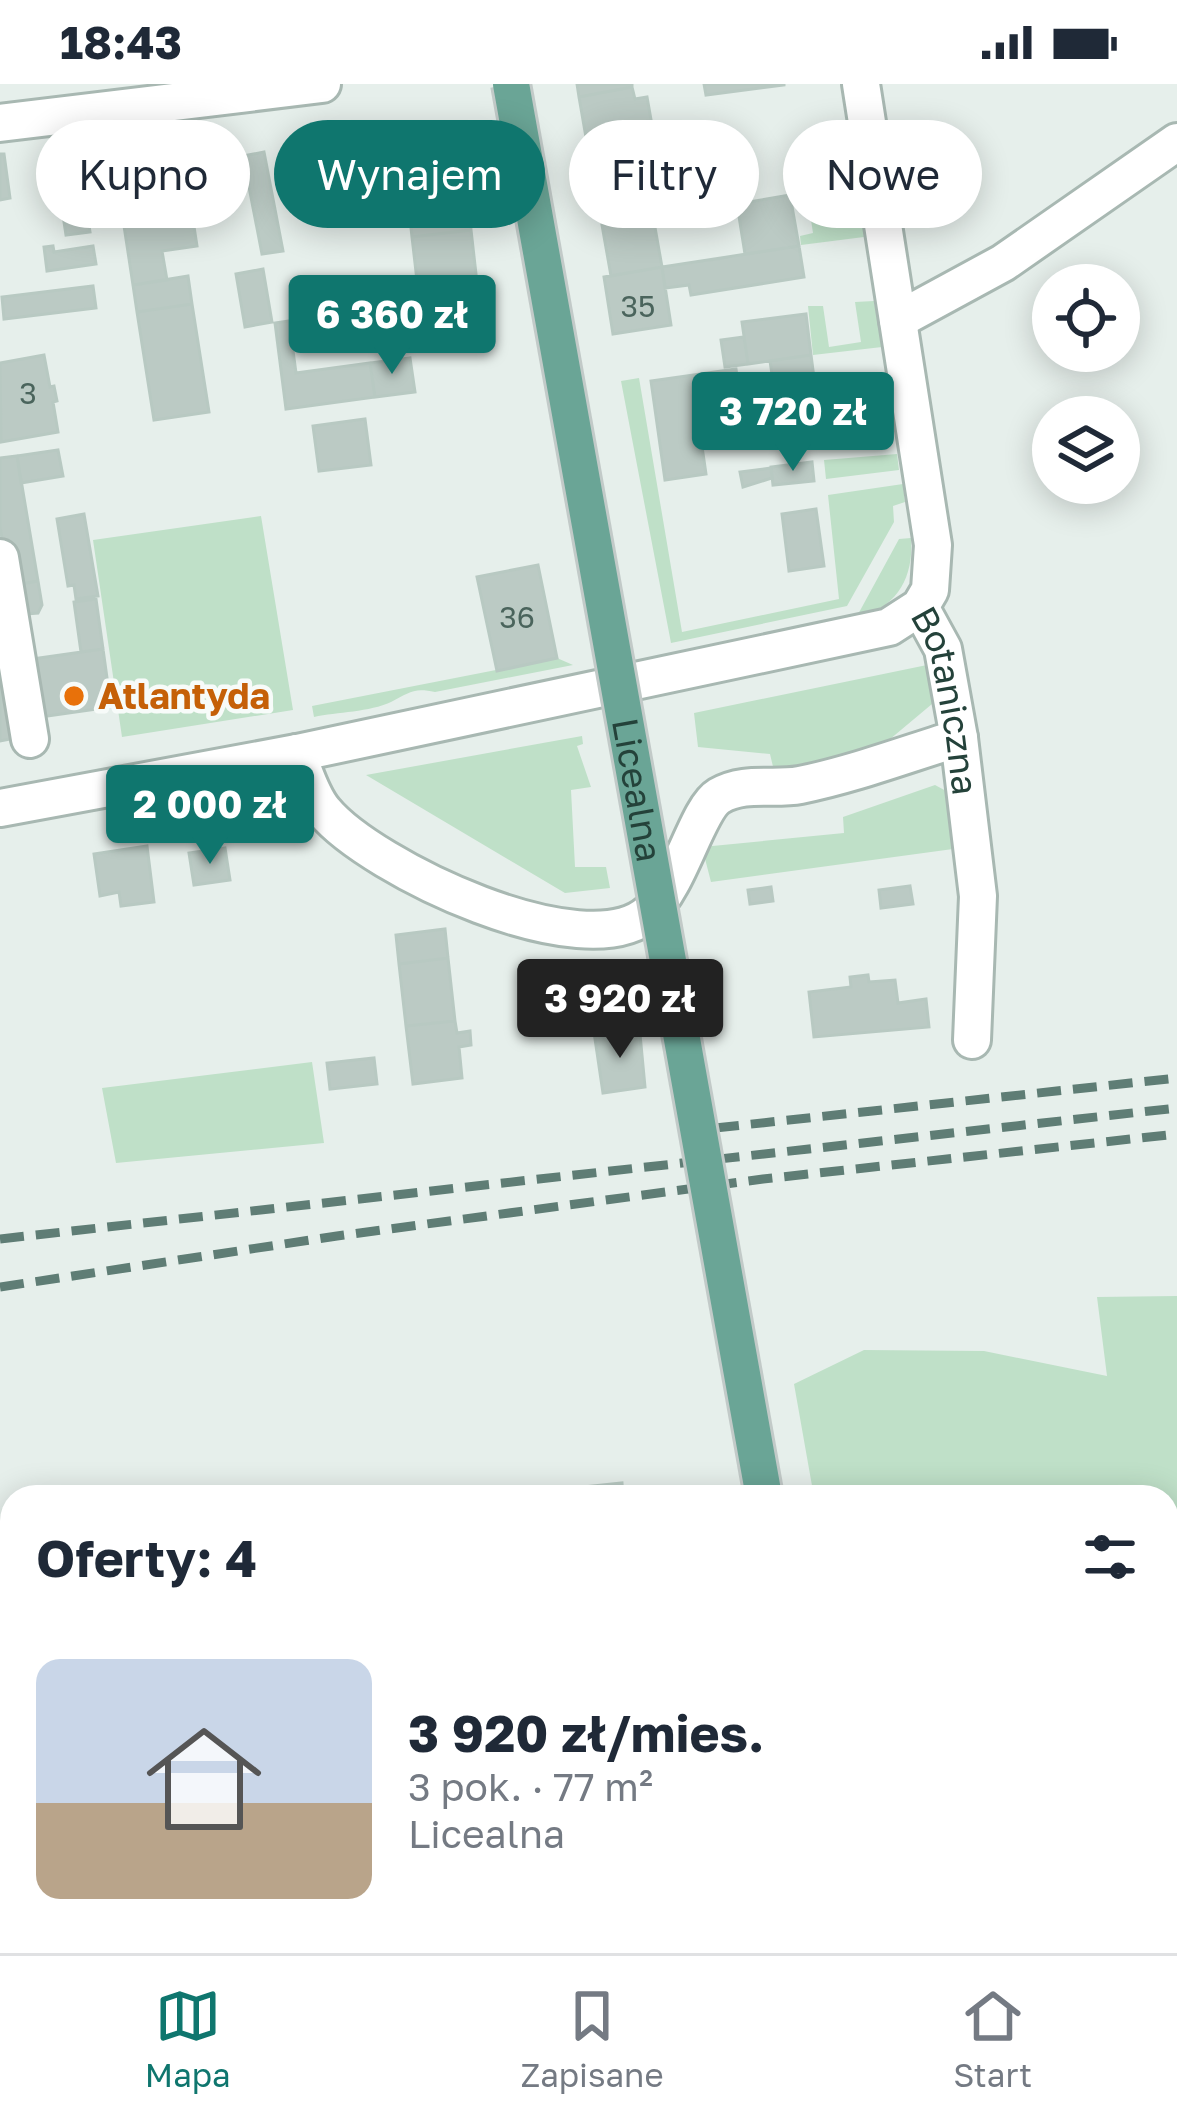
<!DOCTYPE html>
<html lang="pl">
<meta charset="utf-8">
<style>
body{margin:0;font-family:"Golos Text",sans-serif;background:#f6f6f7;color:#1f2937;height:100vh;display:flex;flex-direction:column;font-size:45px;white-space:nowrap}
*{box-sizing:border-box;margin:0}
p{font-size:39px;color:#747a83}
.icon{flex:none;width:66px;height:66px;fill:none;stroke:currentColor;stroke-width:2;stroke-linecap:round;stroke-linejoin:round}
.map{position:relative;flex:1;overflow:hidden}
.side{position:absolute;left:0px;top:1401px;width:1179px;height:468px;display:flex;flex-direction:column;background:#fff;border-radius:36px 36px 0 0;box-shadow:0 6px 30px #0003}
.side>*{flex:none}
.hud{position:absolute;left:36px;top:36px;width:1107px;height:108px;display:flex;gap:24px}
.fabs{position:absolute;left:1032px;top:180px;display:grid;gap:24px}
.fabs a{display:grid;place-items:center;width:108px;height:108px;border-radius:50%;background:#fff;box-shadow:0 6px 30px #0003;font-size:60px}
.price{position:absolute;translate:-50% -102px;padding:0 27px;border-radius:12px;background:#0f766e;color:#fff;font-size:39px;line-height:78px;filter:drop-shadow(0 3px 6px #0008)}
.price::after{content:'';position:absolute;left:50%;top:72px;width:36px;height:27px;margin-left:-18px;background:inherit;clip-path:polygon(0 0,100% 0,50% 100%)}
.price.selected{background:#222;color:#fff}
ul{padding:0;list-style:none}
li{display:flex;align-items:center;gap:36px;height:300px;padding:0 36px}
li span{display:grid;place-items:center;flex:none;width:336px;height:240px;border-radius:24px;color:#555}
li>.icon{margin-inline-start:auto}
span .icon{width:144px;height:144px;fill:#fffc;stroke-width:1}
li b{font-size:51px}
h2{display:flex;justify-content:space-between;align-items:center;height:144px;padding:0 36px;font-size:51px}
.chip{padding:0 42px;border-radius:54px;background:#fff;box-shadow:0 6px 30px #0003;font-size:42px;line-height:108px}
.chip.selected{background:#0f766e;color:#fff}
.status{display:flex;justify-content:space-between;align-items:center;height:84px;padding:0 60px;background:#fff;direction:ltr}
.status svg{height:33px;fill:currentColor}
.tabs{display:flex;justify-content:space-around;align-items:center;height:168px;border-top:3px solid #e0e1e3;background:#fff;font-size:33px;color:#747a83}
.tabs a{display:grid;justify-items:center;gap:6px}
.tabs .selected{color:#0f766e}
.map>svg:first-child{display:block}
.green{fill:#bfe0c8}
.building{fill:#bbcac4;stroke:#b8c9c2;stroke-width:3}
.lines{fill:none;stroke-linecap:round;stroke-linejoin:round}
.minor-casing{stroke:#a8b8b2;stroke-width:42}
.major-casing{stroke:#c2cac8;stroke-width:42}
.minor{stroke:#fff;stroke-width:36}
.major{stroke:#6aa596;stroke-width:36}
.rail{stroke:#5f7d75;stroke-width:9;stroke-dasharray:24 12;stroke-linecap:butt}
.major-bridge-casing{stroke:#c2cac8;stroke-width:42;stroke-linecap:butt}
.major-bridge{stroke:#6aa596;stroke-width:36}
.food-dot{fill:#e8710a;stroke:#f7fbf9;stroke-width:4.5}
.labels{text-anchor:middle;stroke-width:9;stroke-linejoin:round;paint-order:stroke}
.number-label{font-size:30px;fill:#4a645c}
.food-label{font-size:36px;font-weight:bold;fill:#c56008;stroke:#f7fbf9;text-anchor:start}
.street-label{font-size:36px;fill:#24423a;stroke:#f7fbf9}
</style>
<div class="status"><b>18:43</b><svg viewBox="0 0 49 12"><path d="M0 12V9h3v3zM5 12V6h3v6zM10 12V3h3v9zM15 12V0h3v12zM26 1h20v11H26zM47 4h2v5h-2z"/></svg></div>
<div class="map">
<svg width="1177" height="1869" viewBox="0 0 1177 1869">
<rect width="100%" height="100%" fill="#e6efeb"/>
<path class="green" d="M859,116L864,153L801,161L800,152L813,149L809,123Z
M874,217L882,263L813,271L808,222H823L829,263L861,258L855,218Z
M639,294L682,548L839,515L828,411L903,400L905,418L893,422L894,438L847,522L671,559L621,297Z
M897,370L899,386L826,395L824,376Z
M261,432L293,626L122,653L93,456Z
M911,454C914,494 897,524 856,534L899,455Z
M557,574L573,581L435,608C413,603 409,609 391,618C370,628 337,628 314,633L312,622Z
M927,581L932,620L883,661L775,691L770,670L698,663L694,629Z
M582,652L583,660L577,662L591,703L571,706L575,783H606L610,804L565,809L366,691Z
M935,701L948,708L953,765L711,798L702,763L844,749L843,733Z
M288,722L313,738L309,745L284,741L226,749L224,732Z
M312,978L324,1059L116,1079L102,1004Z
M1177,1212V1869H895L893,1857H1167V1413H814L794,1300L864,1266L984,1267L1107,1292L1097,1213Z"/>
<path class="building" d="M577,0H632V3L579,13Z
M704,0H784V1L706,11Z
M632,3L635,15L647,13L653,47L587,59L579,13Z
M177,33L197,162L162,167L167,196L133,201L109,43Z
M462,67L471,146L412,153L408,116H403V74Z
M264,68L283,167L262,170L243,72Z
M0,70H4L10,114L0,116Z
M81,90L90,148L66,151L61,118L52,117L50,106L59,105L57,94Z
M790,111L799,162L745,170L737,120Z
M653,132L662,183L611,192L602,141Z
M471,146L482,243L423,249L412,153Z
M53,162L54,168L93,162L96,180L47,187L44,163Z
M799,162L804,193L691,211L689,201L665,204L662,183Z
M662,183L671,241L613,250L604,193Z
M263,185L272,238L245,243L236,190Z
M188,192L192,220L137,228L133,201Z
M93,202L96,224L4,235L2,213Z
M192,220L209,328L154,336L137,228Z
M332,220L335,237L312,240L309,224Z
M806,230L811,271L748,280L742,238Z
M289,237L296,289L370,279L375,313L286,325L275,239Z
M744,253L748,280L725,283L721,256Z
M44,271L50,303L54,302L57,317L53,318L58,348L1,358L0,279Z
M811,271L818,325L778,330L770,277Z
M410,274L415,308L375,313L370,279Z
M736,285L740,314L696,321L706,390L665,396L651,297Z
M365,335L371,381L319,387L313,342Z
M58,366L63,392L21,399L17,372Z
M17,372L38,497L10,502L0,443V374Z
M812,378L814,397L773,401L771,383Z
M771,384L772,394L743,403L740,388Z
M816,425L824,482L789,487L782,430Z
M84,430L98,512L76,515L74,501L68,502L57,435Z
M538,481L557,574L497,587L477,493Z
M38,497L42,521L38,529L14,531L10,502Z
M96,515L103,565L81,568L74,518Z
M103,565L111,623L33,634L25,576Z
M0,576L15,654L0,657Z
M147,762L154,818L121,822L119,808L100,812L94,770Z
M225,764L230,796L194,801L189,769Z
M910,802L913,820L881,824L879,806Z
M771,803L773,817L750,820L748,806Z
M445,845L448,874L399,880L396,851Z
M448,874L455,937L406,942L399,880Z
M868,891L869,898L895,896L898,919L926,915L929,943L814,953L809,908L851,903L850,893Z
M455,937L457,949L470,947L471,961L459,963L462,994L413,1000L406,942Z
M615,946L616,952L640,950L645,1003L603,1009L594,948Z
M374,974L377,1000L330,1005L327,979Z
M622,1399L623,1413H490Z"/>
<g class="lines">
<g class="minor-casing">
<g id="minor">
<path d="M0,39L322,0"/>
<path d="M898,236L1003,179L1177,58"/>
<path d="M0,474L30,655"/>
<path id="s1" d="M920,523L943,565L959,654L978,812L972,956"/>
<path d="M297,669C304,687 311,712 324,727C371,784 585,886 649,829C680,801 697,725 719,712C745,697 773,706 800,701C854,690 907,670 959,654"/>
<path d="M0,724L297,669L889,543L920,523L930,506L933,461L861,0"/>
<path d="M0,1838L7,1869"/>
<path d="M60,1857L61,1869"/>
<path d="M165,1869L275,1857"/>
</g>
</g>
<g class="major-casing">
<path id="major" d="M843,1857L845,1869"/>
</g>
<use href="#minor" class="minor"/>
<use href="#major" class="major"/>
<path class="rail" d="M715,1044L1177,994
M0,1155L1177,1024
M0,1203L337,1152L763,1095L1177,1050"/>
<g class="major-bridge-casing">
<g id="major-bridge">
<path id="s2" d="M511,0L764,1413"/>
</g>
</g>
<use href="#major-bridge" class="major-bridge"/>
</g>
<circle class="food-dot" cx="74" cy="612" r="12"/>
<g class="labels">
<g class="number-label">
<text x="638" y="233">35</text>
<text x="28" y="320">3</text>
<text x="517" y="544">36</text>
</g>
<g class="food-label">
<text x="98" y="625">Atlantyda</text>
</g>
<g class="street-label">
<text dy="13" stroke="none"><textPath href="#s1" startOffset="99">Botaniczna</textPath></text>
<text dy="13" stroke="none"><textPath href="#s2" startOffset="717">Licealna</textPath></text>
</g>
</g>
</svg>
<div class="fabs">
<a><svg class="icon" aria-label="locate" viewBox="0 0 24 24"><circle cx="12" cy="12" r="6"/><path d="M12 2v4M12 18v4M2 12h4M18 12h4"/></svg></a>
<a><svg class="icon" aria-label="layers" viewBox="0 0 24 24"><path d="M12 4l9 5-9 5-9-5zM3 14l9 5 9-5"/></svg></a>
</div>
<b class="price" style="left:392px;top:293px">6 360 zł</b>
<b class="price" style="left:793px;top:390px">3 720 zł</b>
<b class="price" style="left:210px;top:783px">2 000 zł</b>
<b class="price selected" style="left:620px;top:977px">3 920 zł</b>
<div class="hud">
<a class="chip">Kupno</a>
<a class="chip selected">Wynajem</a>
<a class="chip">Filtry</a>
<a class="chip">Nowe</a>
</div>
<section class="side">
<h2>Oferty: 4<svg class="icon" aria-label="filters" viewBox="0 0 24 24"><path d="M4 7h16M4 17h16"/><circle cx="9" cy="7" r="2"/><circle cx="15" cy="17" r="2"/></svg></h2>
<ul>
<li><span style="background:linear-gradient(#c9d6e8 60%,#b9a48a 0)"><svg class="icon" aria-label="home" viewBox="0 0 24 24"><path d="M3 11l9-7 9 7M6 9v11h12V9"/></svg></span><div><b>3 920 zł/mies.</b><p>3 pok. · 77 m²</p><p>Licealna</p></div></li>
</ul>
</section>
</div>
<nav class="tabs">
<a class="selected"><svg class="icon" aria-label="map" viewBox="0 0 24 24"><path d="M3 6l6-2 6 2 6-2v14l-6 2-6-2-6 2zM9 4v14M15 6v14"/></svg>Mapa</a>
<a><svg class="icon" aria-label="saved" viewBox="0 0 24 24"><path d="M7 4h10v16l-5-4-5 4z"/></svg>Zapisane</a>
<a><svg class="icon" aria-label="home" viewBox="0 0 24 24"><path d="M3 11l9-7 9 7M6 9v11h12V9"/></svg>Start</a>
</nav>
